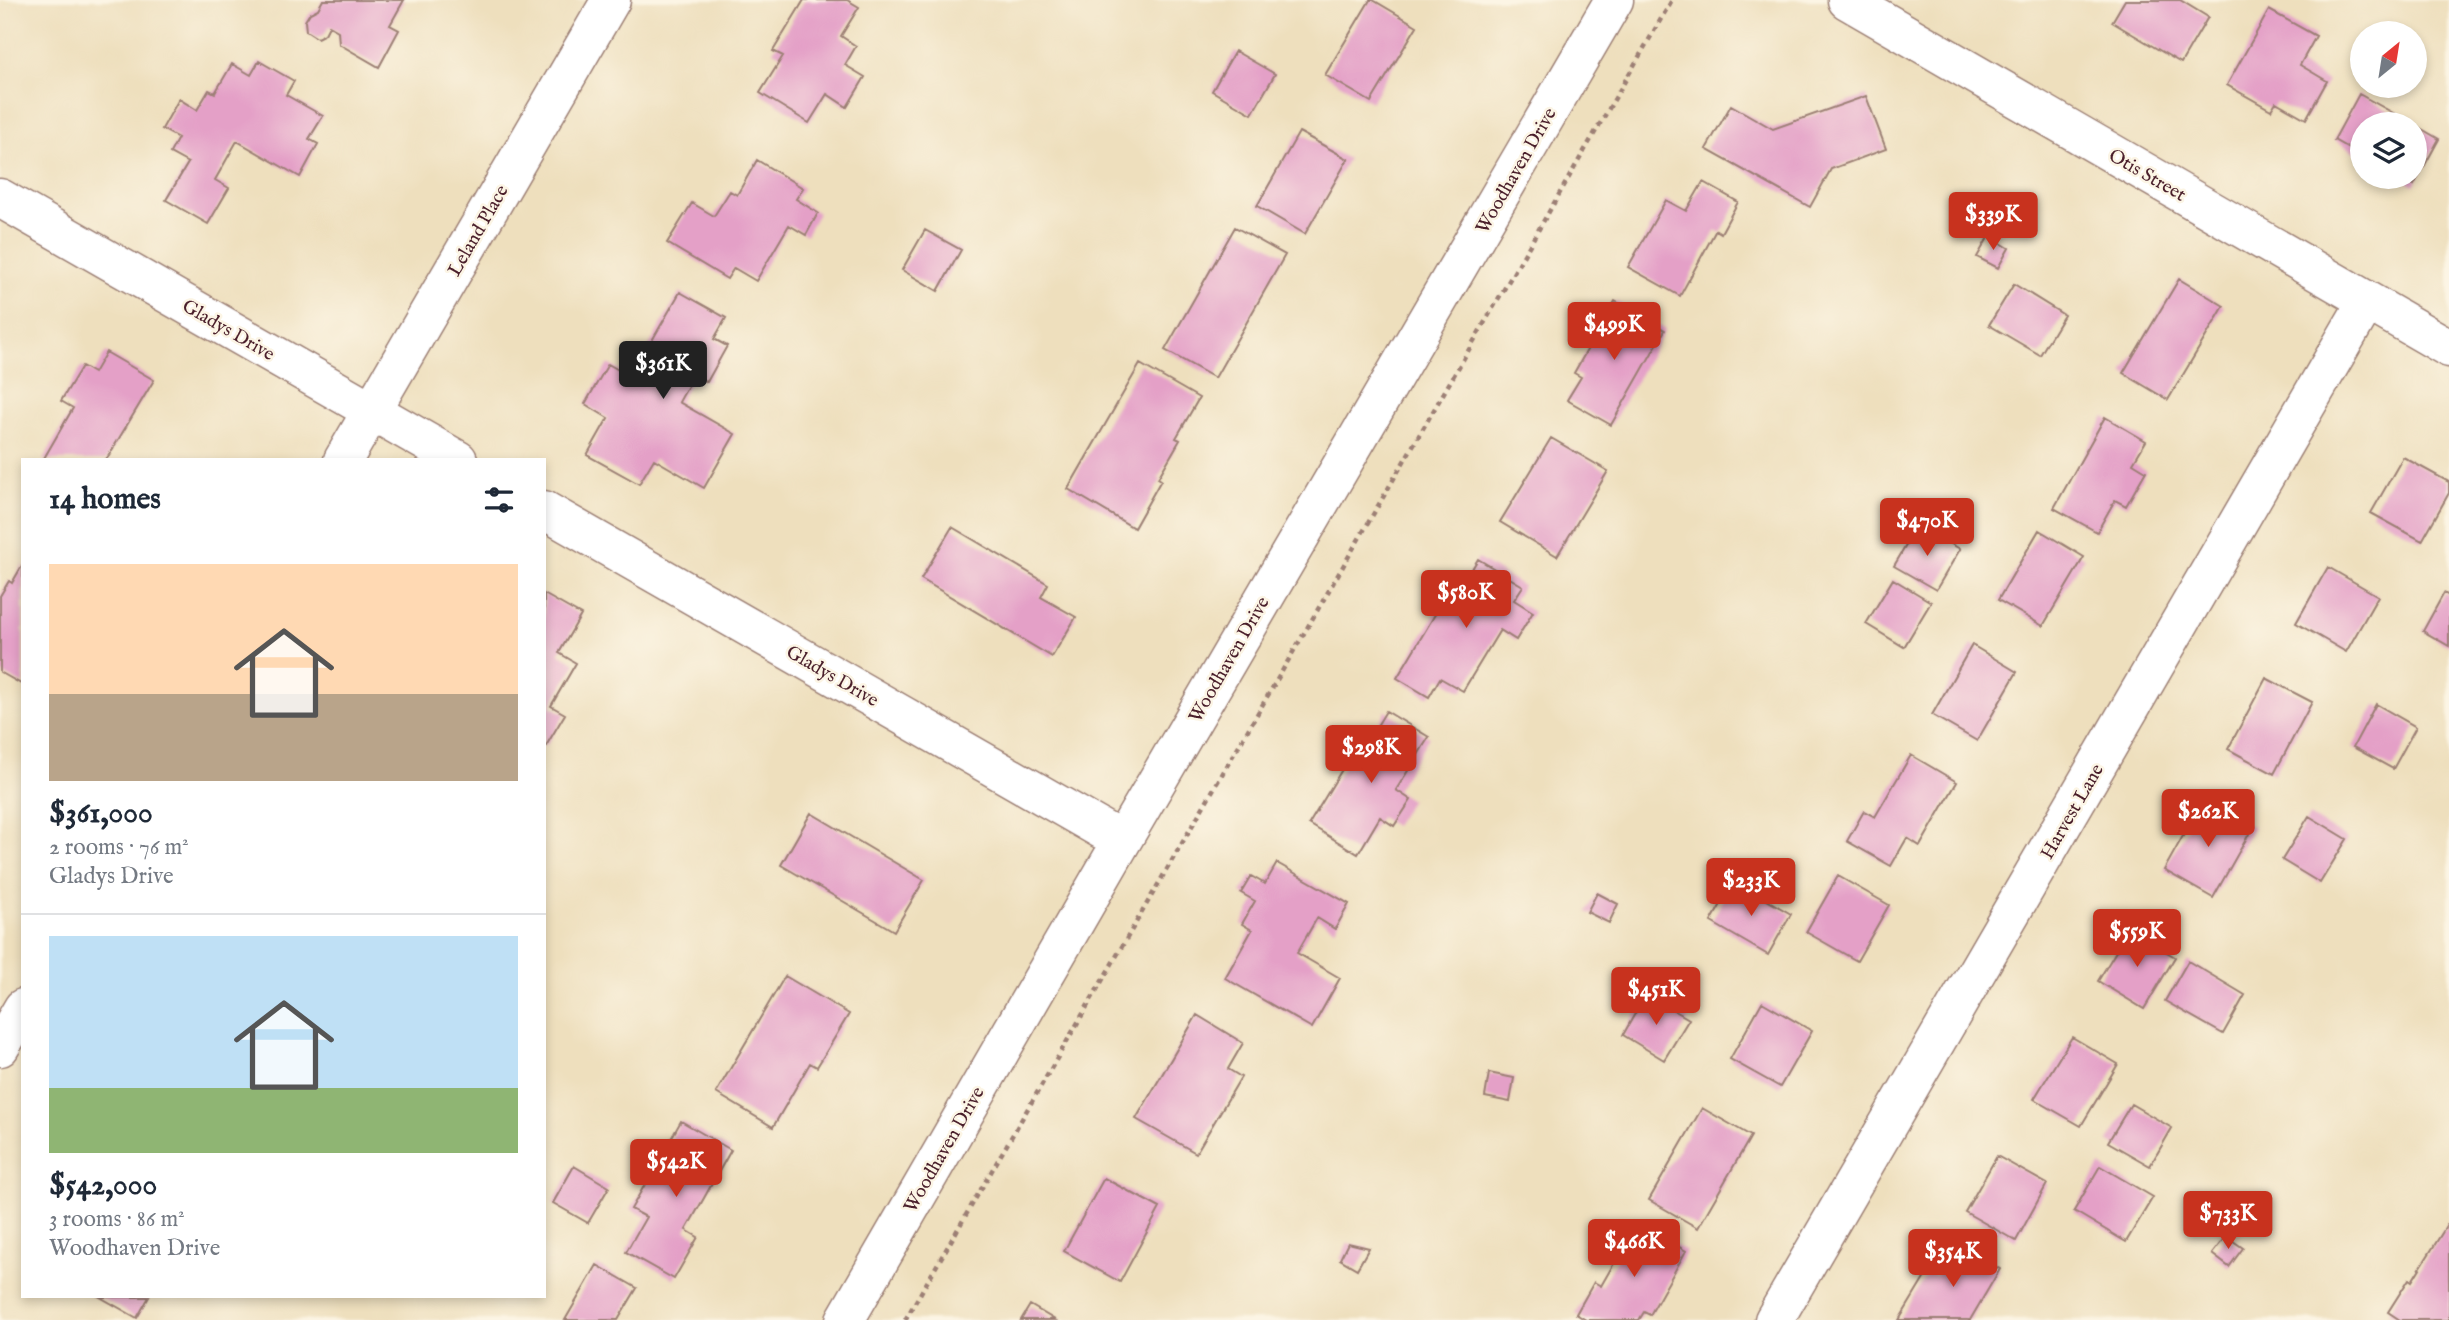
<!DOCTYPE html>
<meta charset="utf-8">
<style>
body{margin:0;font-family:"IM FELL English",serif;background:#f6f6f7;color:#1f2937;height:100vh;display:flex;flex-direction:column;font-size:26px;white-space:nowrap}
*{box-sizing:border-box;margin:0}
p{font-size:23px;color:#747a83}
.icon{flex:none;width:38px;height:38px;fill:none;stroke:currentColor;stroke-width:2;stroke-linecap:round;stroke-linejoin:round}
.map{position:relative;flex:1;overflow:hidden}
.sheet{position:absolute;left:21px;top:458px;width:525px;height:840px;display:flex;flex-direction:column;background:#fff;border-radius:0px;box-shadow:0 4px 10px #0003}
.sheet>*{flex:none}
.needle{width:46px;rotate:30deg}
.buttons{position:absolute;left:2350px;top:21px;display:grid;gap:14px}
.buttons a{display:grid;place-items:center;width:77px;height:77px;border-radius:50%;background:#fff;box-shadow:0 4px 10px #0003;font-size:35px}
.price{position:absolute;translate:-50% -60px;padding:0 16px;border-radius:7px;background:#c8321e;color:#fff;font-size:23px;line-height:46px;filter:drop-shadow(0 2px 4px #0008)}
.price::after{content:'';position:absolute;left:50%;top:42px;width:21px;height:16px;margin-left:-10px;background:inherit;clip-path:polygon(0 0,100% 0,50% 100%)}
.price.current{background:#222;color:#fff}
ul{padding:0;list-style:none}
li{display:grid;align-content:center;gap:14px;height:371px;padding:0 28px}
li+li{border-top:2px solid #e0e1e3}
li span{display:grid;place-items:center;height:217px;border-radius:0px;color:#555}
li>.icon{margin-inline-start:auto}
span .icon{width:126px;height:126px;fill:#fffc;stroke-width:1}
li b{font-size:30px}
h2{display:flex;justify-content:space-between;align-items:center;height:84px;padding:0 28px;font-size:30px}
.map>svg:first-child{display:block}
.building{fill:#e4a0c7}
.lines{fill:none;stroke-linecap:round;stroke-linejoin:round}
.minor-casing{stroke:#9c7f74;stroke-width:41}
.path{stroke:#9c7f74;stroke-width:4.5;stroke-dasharray:5 5;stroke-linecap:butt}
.minor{stroke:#fff;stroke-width:38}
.labels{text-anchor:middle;stroke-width:5;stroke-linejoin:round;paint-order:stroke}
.street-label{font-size:19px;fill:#4a1f2b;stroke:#fcf5e5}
</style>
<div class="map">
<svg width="2449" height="1320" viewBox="0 0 2449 1320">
<rect width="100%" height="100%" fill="#fcf5e5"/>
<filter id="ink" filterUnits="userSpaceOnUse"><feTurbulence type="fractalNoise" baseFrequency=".0143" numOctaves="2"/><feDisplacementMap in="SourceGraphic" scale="14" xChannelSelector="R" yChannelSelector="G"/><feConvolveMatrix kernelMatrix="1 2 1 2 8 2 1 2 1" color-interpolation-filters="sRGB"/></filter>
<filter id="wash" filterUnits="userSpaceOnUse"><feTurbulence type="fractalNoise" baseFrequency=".00686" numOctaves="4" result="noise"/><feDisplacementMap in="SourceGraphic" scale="28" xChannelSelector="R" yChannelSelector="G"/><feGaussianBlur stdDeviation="1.57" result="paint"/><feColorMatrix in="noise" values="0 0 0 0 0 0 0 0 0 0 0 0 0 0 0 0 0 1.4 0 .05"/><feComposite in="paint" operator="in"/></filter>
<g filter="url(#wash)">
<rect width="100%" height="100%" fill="#eedfbd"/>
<g id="blocks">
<path class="building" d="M323,0H404L390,25L399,30L379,67L339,44L338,31L329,26L325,34L317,38L306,31L305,21L310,13L318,9Z
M804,0H847L859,7L841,36L856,46L845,65L865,77L847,107L827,94L809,123L760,93L783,56L773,51Z
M1370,0H1373L1417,26L1371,102L1325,75Z
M2125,0H2180L2208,17L2181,63L2112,22Z
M2269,10L2316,36L2300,65L2327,81L2306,119L2276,102L2271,110L2227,85Z
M1235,51L1275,74L1252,114L1212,91Z
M259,61L294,81L286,95L323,116L309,139L318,144L300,177L237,141L215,180L229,188L208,224L166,200L188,163L170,153L178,138L162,129L179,99L197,110L209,90L215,93L232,64L251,75Z
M2359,94L2413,124H2362V156L2334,140Z
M1866,96L1886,149L1831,169L1810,207L1706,149L1731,105L1773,129Z
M2415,125L2439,139L2414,185L2400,177H2415Z
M1299,132L1348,159L1305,234L1257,206Z
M757,160L803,188L796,199L818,213L806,235L789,225L756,281L734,268L727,279L667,243L692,203L714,216L730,191L737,195Z
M1703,182L1738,202L1721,233L1716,230L1680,296L1628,267L1666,200L1686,211Z
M1235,227L1285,255L1215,378L1165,350Z
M925,230L961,250L938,291L902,270Z
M1989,236L2009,248L1998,268L1977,257Z
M2179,279L2224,306L2168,400L2123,373Z
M2014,284L2064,315L2040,355L1989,325Z
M680,292L726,318L714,339L727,346L707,382L694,375L679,402L735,434L704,488L654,459L639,484L587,455L608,418L585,404L608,364L631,377Z
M1615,301L1665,330L1611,425L1567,400L1581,377L1574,373Z
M106,352L154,380L106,460H43L73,408L61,401L82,366L94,373Z
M1140,364L1199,398L1176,438L1180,440L1158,478L1161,480L1134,528L1068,489Z
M2105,417L2146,441L2133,463L2146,471L2126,506L2115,500L2097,532L2054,508Z
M1551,438L1608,471L1557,556L1500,522Z
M2403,457L2449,482V493L2422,541L2371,513Z
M1918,525L1960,549L1936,590L1894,566Z
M952,527L1048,584L1041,597L1076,617L1052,657L921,579Z
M2039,530L2084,557L2043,626L1998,600Z
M1478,559L1523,586L1514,600L1533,612L1516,640L1500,630L1463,691L1440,678L1429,697L1397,678L1449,591L1456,595Z
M23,564V685L0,672V596L9,581L12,583Z
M2328,567L2378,596L2346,652L2296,623Z
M1893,579L1931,602L1904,647L1866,624Z
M2444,593L2449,596V646L2423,631Z
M544,594L581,615L559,653L576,663L551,706L565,714L546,746L544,745Z
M1972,645L2017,672L1977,741L1932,715Z
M2266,678L2312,702L2274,774L2228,749Z
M2376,704L2416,727L2393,769L2353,747Z
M1386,711L1429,737L1396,790L1411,800L1394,826L1380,817L1358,854L1309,824L1349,758L1355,762Z
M1911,755L1957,782L1920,846L1907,838L1891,866L1847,841L1864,811L1875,817Z
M2203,800L2253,827L2213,898L2164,870Z
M811,813L924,880L894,931L781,865Z
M2309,816L2347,839L2320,883L2282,860Z
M1277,863L1349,904L1335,929L1317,918L1297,953L1340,978L1312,1028L1225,978L1252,930L1242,924L1255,901L1241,893L1251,876L1265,884Z
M1838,876L1889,905L1857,961L1806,932Z
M1734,881L1791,914L1768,955L1711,922Z
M1597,893L1618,904L1609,923L1587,912Z
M2129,930L2175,957L2144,1009L2098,981Z
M2188,961L2245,995L2223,1034L2165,1001Z
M785,976L849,1014L817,1067L810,1063L773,1127L716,1093Z
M1646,994L1689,1019L1664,1060L1623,1035Z
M1762,1002L1812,1031L1780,1087L1730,1059Z
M1197,1015L1243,1043L1228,1069L1241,1077L1196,1153L1136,1119Z
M2072,1037L2118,1064L2081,1126L2034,1099Z
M1489,1073L1514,1078L1510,1102L1485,1097Z
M2131,1104L2172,1128L2150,1166L2108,1142Z
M1702,1108L1751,1136L1698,1228L1649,1200Z
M681,1121L731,1150L686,1230L698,1237L674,1279L626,1252L646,1217L631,1209Z
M1997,1156L2047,1184L2016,1241L1965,1212Z
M574,1166L609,1187L588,1223L553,1203Z
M2100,1166L2153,1197L2126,1242L2074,1211Z
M1104,1178L1160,1208L1120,1282L1064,1251Z
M2449,1222V1320H2400L2388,1312L2409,1279L2412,1281Z
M1637,1223L1686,1251L1650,1315L1644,1312L1639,1320H1586L1576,1314L1594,1282L1601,1286Z
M2226,1236L2243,1248L2229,1267L2212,1254Z
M1348,1243L1369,1248L1357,1269L1340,1259Z
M1955,1243L2000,1269L1970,1320H1899L1928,1272L1935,1276Z
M597,1265L637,1288L618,1320H565Z
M100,1297H149L137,1318Z
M1030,1305L1055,1320H1021Z"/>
</g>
</g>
<g filter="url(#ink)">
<use href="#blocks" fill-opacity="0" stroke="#9c7f74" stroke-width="2"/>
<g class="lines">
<g class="minor-casing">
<path id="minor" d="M1847,0L2449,348
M0,198L458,460
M343,460L611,0
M544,510L1122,841
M0,1047L23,1008
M845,1320L1122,841L1614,0
M1774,1320L2367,301"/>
</g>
<path class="path" d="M905,1320L1672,0"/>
<use href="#minor" class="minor"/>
</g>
</g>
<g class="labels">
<g class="street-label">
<text transform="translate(1515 170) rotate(-60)" y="7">Woodhaven Drive</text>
<text transform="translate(2148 174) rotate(30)" y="7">Otis Street</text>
<text transform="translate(477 230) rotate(-60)" y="7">Leland Place</text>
<text transform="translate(229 329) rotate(30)" y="7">Gladys Drive</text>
<text transform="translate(1228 659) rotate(-60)" y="7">Woodhaven Drive</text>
<text transform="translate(833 675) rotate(30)" y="7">Gladys Drive</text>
<text transform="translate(2071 811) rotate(-60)" y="7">Harvest Lane</text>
<text transform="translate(943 1149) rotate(-60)" y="7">Woodhaven Drive</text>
</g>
</g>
</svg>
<div class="buttons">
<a><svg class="needle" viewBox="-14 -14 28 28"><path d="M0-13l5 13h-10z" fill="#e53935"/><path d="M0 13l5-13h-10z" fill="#747a83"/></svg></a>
<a><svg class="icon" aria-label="layers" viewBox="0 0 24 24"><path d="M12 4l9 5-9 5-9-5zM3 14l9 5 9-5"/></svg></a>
</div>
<b class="price" style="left:1993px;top:252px">$339K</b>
<b class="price" style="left:1614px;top:362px">$499K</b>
<b class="price current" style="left:663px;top:401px">$361K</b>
<b class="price" style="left:1927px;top:558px">$470K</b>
<b class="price" style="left:1466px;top:630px">$580K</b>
<b class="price" style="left:1371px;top:785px">$298K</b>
<b class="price" style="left:2208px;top:849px">$262K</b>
<b class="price" style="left:1751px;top:918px">$233K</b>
<b class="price" style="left:2137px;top:969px">$559K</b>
<b class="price" style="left:1656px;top:1027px">$451K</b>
<b class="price" style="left:676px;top:1199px">$542K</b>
<b class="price" style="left:2228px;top:1251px">$733K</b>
<b class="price" style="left:1634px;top:1279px">$466K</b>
<b class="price" style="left:1953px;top:1289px">$354K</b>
<section class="sheet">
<h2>14 homes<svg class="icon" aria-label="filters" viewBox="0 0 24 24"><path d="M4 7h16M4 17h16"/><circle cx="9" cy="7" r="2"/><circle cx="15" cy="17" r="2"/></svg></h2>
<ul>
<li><span style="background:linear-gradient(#ffd9b3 60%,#b9a48a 0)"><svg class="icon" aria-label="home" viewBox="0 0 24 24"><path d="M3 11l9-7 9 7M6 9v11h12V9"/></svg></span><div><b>$361,000</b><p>2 rooms · 76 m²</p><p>Gladys Drive</p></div></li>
<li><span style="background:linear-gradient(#bfe0f5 70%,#8fb573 0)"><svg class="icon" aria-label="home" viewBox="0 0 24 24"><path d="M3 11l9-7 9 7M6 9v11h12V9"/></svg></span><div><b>$542,000</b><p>3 rooms · 86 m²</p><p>Woodhaven Drive</p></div></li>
</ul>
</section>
</div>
